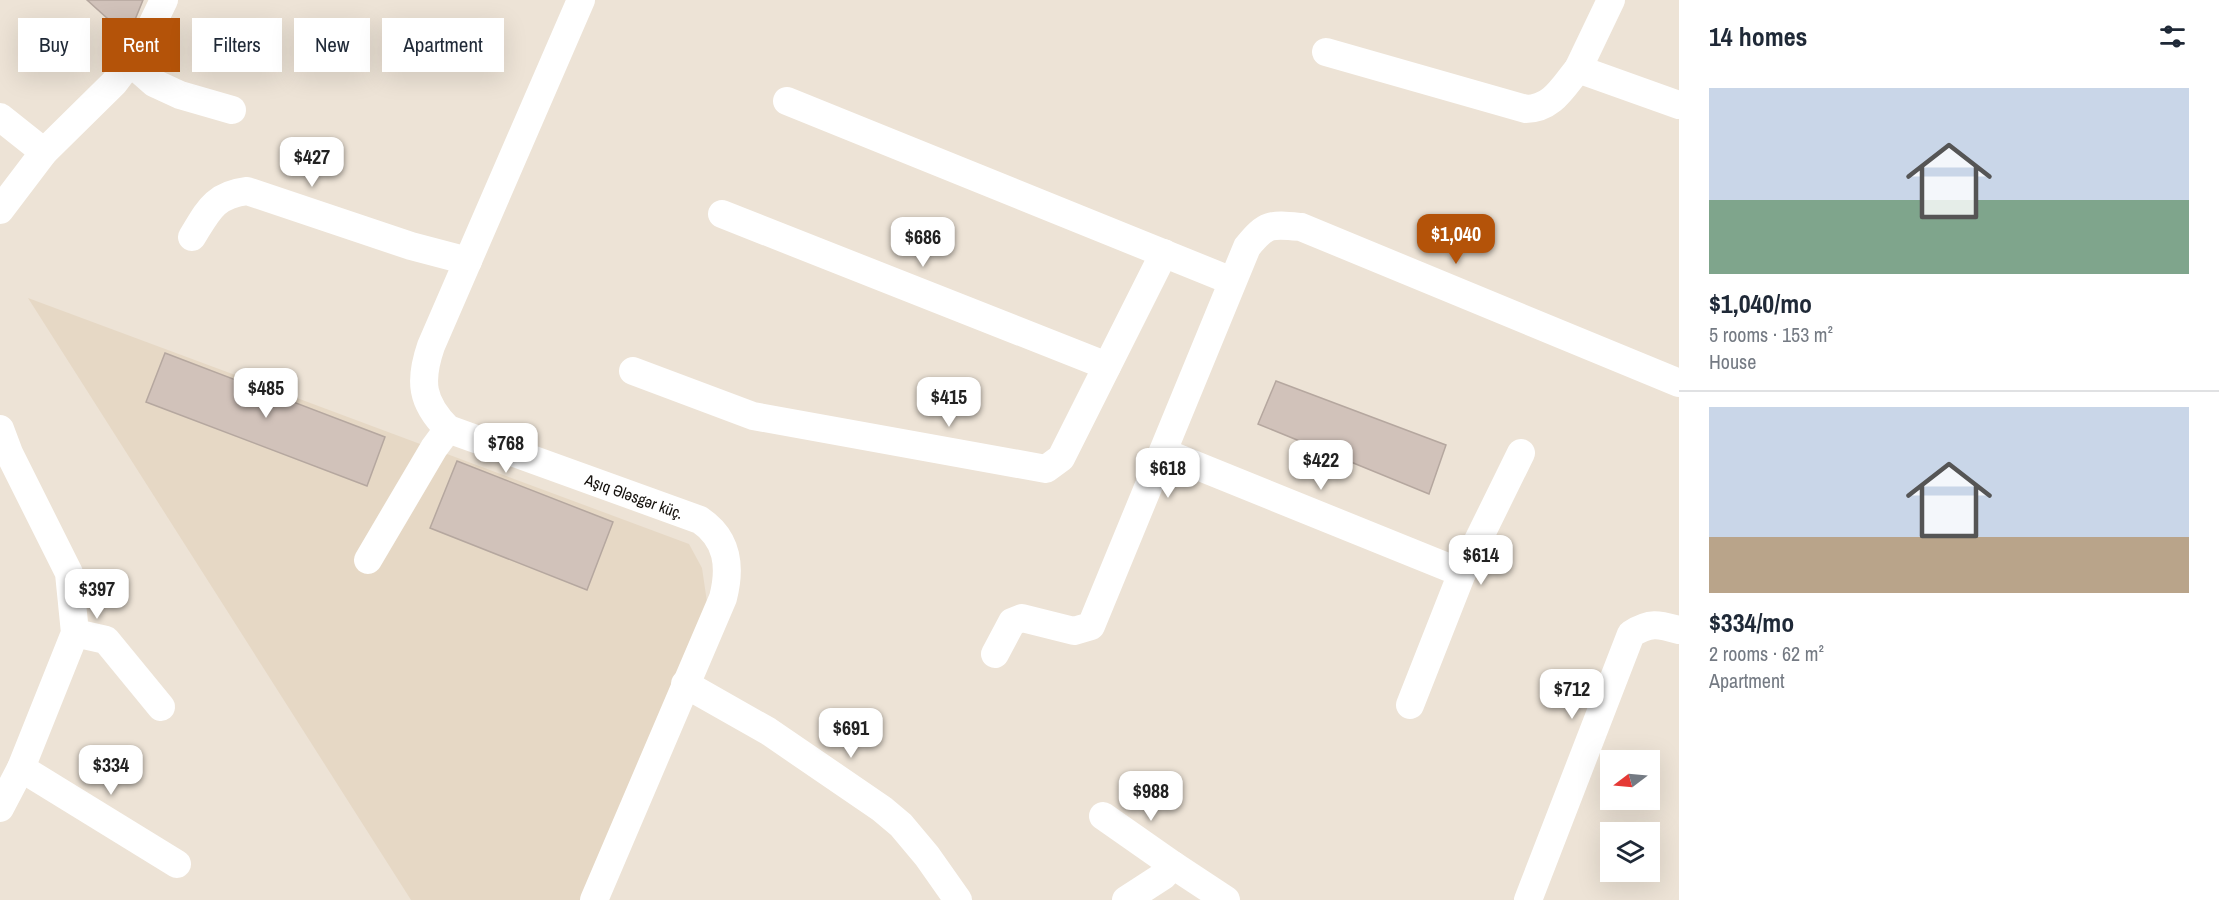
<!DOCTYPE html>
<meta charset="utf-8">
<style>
body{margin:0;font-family:"Archivo Narrow",sans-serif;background:#f6f6f7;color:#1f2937;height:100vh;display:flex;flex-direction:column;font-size:22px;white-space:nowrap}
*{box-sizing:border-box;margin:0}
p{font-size:20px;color:#747a83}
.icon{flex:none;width:33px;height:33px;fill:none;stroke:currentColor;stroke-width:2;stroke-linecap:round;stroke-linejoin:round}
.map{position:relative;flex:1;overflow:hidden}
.sheet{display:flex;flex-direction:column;background:#fff;width:540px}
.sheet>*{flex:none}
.hud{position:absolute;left:18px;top:18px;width:570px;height:54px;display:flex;gap:12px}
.needle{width:39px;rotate:254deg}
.controls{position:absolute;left:1600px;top:750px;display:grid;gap:12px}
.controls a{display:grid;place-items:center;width:60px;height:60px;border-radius:0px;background:#fff;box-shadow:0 6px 24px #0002;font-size:30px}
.price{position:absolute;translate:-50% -51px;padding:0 14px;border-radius:12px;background:#fff;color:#222;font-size:20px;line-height:39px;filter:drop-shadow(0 2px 3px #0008)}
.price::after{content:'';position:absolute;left:50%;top:36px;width:18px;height:14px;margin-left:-9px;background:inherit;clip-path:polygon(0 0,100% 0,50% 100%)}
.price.on{background:#b45309;color:#fff}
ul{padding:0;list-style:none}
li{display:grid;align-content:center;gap:12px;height:318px;padding:0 30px}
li+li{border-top:2px solid #e0e1e3}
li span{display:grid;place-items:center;height:186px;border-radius:0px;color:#555}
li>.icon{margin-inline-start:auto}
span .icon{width:108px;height:108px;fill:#fffc;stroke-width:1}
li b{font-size:26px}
h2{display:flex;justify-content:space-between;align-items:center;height:72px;padding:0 30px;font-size:26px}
.chip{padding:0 21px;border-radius:0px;background:#fff;box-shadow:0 6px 24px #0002;font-size:21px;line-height:54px}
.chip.on{background:#b45309;color:#fff}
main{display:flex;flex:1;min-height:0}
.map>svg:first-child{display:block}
.built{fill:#e6d8c5}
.building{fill:#d1c2ba;stroke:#b5a79f;stroke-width:1.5}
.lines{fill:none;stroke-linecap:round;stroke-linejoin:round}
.minor{stroke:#fff;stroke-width:28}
.labels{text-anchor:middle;stroke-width:4.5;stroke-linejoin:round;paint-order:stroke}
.street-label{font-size:16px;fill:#14100c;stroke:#ede3d6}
</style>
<main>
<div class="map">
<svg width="1679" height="900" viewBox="0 0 1679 900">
<rect width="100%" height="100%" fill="#ede3d6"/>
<path class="built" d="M28,298L689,544L702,568L707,602L580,900H411Z"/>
<path class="building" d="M87,0H143L128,37Z
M165,353L385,437L367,486L146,402Z
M1276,381L1446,445L1429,494L1258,424Z
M457,461L613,522L587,590L430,528Z"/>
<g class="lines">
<g class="minor">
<path id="s1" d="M581,0L431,346C419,381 421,402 448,429L700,520C728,539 731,567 723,598L594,900"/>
<path d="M1326,52L1526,109C1552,109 1563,87 1578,69L1679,105"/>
<path d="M130,62L154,83L180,95L232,110"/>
<path d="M1578,69L1611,0"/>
<path d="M787,101L1232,281"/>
<path d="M0,117L44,152"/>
<path d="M0,210L44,152L114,83L130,62L147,35L164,0"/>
<path d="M722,214L1107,366"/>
<path d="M192,237C208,211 214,195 247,191L411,246L468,261"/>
<path d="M633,371L753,416L1046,469L1061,458L1164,253"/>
<path d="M0,429L9,453L69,573L75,633L21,768L0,808"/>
<path d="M1163,452L1462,573"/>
<path d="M368,560L434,448L448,429"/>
<path d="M75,633L106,640L161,707"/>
<path d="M995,654L1012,622L1022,618L1074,631L1091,626L1247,247C1266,223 1271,224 1301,227L1679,383"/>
<path d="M685,684L768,731L882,809L901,825L927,856L958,900"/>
<path d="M1410,705L1462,573L1521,453"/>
<path d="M21,768L177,864"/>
<path d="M1103,816L1173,865"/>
<path d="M1126,900L1163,876L1173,865L1226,900"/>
<path d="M1528,900L1631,634C1650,622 1658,624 1679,630"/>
</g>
</g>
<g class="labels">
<g class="street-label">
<text dy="6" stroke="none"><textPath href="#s1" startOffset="666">Aşıq Ələsgər küç.</textPath></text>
</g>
</g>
</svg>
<div class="controls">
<a><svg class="needle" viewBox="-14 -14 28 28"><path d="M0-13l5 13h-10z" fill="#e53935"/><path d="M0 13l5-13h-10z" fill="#747a83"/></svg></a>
<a><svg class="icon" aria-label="layers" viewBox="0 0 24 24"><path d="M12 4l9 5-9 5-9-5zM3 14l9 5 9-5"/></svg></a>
</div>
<b class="price" style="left:312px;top:188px">$427</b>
<b class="price on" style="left:1456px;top:265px">$1,040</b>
<b class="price" style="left:923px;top:268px">$686</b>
<b class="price" style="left:266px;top:419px">$485</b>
<b class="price" style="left:949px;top:428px">$415</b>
<b class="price" style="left:506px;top:474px">$768</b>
<b class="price" style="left:1321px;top:491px">$422</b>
<b class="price" style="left:1168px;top:499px">$618</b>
<b class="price" style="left:1481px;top:586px">$614</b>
<b class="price" style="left:97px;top:620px">$397</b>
<b class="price" style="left:1572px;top:720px">$712</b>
<b class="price" style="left:851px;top:759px">$691</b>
<b class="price" style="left:111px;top:796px">$334</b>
<b class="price" style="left:1151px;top:822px">$988</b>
<div class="hud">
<a class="chip">Buy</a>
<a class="chip on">Rent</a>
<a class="chip">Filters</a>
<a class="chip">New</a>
<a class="chip">Apartment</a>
</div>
</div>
<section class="sheet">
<h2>14 homes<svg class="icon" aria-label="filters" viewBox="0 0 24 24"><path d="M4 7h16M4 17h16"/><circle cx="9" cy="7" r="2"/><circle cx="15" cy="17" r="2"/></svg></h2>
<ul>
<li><span style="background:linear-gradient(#c9d6e8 60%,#7fa58c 0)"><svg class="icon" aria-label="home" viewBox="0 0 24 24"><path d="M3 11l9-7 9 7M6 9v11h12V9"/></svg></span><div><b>$1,040/mo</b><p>5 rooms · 153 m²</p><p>House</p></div></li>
<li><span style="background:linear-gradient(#c9d6e8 70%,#b9a48a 0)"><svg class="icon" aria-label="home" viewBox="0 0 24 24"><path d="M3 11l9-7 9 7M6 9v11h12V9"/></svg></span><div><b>$334/mo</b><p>2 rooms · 62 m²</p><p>Apartment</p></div></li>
</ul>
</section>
</main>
